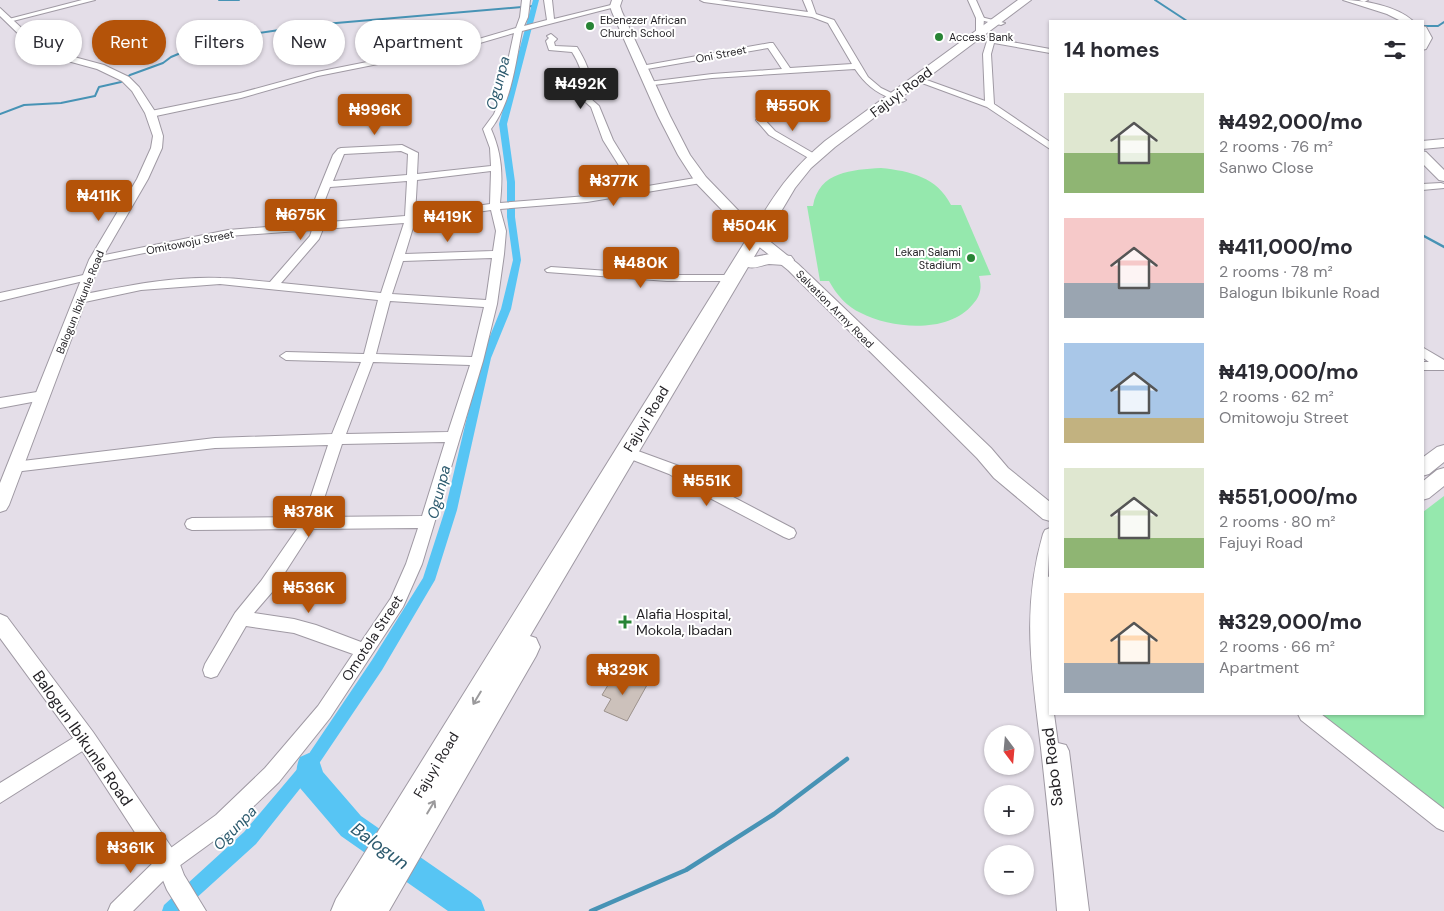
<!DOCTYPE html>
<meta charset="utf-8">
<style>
body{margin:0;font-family:"DM Sans",sans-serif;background:#f2f2f3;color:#2b2b33;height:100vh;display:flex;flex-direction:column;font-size:19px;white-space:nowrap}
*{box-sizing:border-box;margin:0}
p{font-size:16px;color:#7c7c81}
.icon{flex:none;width:28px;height:28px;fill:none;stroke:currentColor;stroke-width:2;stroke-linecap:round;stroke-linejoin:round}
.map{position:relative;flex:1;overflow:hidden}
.drawer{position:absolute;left:1049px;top:20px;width:375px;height:695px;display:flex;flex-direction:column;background:#fff;border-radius:0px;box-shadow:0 1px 4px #0004}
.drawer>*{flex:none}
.hud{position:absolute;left:15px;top:20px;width:475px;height:45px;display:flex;gap:10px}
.needle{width:32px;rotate:164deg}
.tools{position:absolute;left:984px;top:725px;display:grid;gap:10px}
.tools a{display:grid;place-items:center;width:50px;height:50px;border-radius:50%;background:#fff;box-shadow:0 1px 4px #0004;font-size:25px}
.price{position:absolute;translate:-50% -42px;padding:0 11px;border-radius:5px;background:#b45309;color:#fff;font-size:16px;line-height:32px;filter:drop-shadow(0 1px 2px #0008)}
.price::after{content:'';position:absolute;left:50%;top:30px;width:15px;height:11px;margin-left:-8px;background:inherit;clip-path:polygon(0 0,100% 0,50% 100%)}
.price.active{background:#222;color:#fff}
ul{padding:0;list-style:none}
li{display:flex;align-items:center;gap:15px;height:125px;padding:0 15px}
li span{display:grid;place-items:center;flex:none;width:140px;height:100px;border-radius:0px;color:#555}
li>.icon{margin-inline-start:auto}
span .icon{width:60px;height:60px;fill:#fffc;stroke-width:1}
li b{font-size:21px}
h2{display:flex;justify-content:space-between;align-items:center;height:60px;padding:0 15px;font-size:21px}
.tag{padding:0 18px;border-radius:22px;background:#fff;box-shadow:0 1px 4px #0004;font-size:18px;line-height:45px}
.tag.active{background:#b45309;color:#fff}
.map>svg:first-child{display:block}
.green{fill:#95e8ad}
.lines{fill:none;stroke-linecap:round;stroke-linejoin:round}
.stream-far2{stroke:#4793b5;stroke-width:2}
.stream-far1{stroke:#4793b5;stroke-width:2.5}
.stream{stroke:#4793b5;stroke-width:4.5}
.canal{fill:#57c5f4;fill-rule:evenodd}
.river{fill:#57c5f4;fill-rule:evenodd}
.building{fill:#ccc1bb;stroke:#9c928c}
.minor-casing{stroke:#9f99a3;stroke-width:2}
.tertiary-casing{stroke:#9f99a3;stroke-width:2}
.secondary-casing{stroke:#9f99a3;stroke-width:2}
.trunk-casing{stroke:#9f99a3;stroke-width:2}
.minor{fill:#fff;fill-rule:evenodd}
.tertiary{fill:#fff;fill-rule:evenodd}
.secondary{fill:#fff;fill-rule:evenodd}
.trunk{fill:#fff;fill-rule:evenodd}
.oneway{stroke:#9b9a9c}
.poi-dot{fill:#288435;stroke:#fff;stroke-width:2}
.labels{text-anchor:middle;stroke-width:4;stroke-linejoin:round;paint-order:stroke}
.far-poi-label{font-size:11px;fill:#211f23;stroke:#fff;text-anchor:start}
.far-street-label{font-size:11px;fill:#211f23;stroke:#fff}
.street-label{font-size:14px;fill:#211f23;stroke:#fff}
.poi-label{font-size:14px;fill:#211f23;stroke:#fff;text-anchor:start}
.water-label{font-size:15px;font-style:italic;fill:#2c5a6e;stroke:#fff}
.near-street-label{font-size:16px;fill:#211f23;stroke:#fff}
.near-water-label{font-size:18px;font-style:italic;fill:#2c5a6e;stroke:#fff}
</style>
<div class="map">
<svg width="1444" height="911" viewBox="0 0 1444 911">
<rect width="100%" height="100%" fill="#e4dee8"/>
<path class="green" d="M881,168C910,171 937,177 951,205H961L991,275L979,276C982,287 981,295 973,304C949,334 892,329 861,313C847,307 836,294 829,281H820L807,206H813C819,171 852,170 881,168Z
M1444,496V819L1311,714H1422L1423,512Z"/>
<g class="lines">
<path class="stream-far2" d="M219,0H239
M1155,0L1187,21
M1422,26H1438L1444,22
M0,114L24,105L61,103L95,96L99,87L121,82L130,75L163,63L171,57L200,45L238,36L313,25L533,6"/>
<path class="stream-far1" d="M1422,235L1444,247"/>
<path class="stream" d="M591,911L686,870L774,814L847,759"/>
<path class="canal" d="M533,0H539L507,124L515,182V217L521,260L511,309L491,358L457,510L435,580L382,670L314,771L256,844L182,911H162L164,905L244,832L304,761L372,660L423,578L445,510L481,358L501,309L513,260L507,217V182L499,124Z"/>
<path class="river" d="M309,753L318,757L323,772L361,816L472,893L481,900L485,911H448L341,836L300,788C296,776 295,768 300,757Z"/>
</g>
<path class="building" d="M616,672L647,685L627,721L604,711L611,699L602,695Z"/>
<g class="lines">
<g class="minor-casing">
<path id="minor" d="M82,0H95L9,22L5,20Z
M522,0H530L528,17L524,26L547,20L544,0H552L554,19L615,4L619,6L522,31C515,65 512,101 491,129C502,154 503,175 500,203L587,196L633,188L603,140L591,107L582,99C586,82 581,66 572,52L549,50L546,41L549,38L547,36L551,34L557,39L554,42L555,46L577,47C587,63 594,79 590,98L599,106L613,140L642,187L701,177L706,180L701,183L587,202L500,209L506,231L504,254L497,304L483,361L422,564L403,607L330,718L279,782L230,829L175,869L133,911H108L111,904L161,855L216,815L265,768L318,706L353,654L294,633L246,626L217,676L211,678L205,676L203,670L205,664L235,613L261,581L297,529L192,530L187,528L185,524L187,520L192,518L304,517L328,445L215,448L14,472L9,471L7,467L9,463L14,462L215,438L332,434L361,362L286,360L280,356L286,352L364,354L378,300L220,284L141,290L80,303L74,299L80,295C126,286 173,276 221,278C237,278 254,281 270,282L310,236L312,230L228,236L95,263L90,260L95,257L228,230L305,224L333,155L338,149L341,148L402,145L418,153L417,174L491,166L490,148L483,129L494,114L499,102L514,33L473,45L318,76L241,98L151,117L147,114L151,111L240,93L317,72L472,41L516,28L520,17ZM401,151L408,154L407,175L333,181L344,154ZM491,171L490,204L415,215L417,180ZM407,181L405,216L316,223L330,187ZM491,210L496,231L493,251L405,254L415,221ZM404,223L381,293L281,283L319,239L323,229ZM492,258L486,300L392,294L403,261ZM390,301L484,307L472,357L376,354ZM373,362L470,365L448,432L346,434ZM445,442L422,516L318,517L342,444ZM418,528L406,564L391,598L361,642L316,625L294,619L254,613L273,591L313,529Z
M700,0H719L808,12L803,0H811L816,14L834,20L868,77L881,88L906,100C901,104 897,101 892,99C875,92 865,84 855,69L712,78L645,86V82H648L712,74L782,69L768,48L641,70L637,68L641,66L770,43H773L790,68L852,64L828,23L812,17L704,2Z
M1359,0H1368L1364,2Z
M977,16L1005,23L1001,25L980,20H977Z
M979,36L1050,49V53L994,43L991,54L994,104L1050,142V149L987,107L914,80L921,78L985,101L983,54L987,41L979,40Z
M760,117L763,118L775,131L818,156V160H812L769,135L756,120Z
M1441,183L1444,184V188L1422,190V184Z
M551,267L667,275H732L738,278L732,281H667L547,272L545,270Z
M88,274L92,275L94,277L92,279L0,301V293Z
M1422,347L1444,360V370H1422V362H1429L1422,357Z
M43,391L48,393L49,396L48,399L0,408V398Z
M638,451L679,466L716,488L794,529L796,533L794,537L789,539L784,537L706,496L669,474L633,460L631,456L633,452Z
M1050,528L1048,577L1050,576V714H1054L1058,743L1066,745L1069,751L1089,911H1057C1053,857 1047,803 1041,748C1032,672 1021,610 1043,534L1045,530Z
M1298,714H1321L1444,809V831L1437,828L1301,720Z
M86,730L92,733L95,739L92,745L0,803V783Z"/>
</g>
<g class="tertiary-casing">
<path id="tertiary" d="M968,0H976L984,18L983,35L980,36L976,33V18Z
M0,8L41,46L48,50L104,65L129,77L139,87L156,113L163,136L162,148L148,179L101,260L9,505L6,510L0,512V483L89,260L137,179L151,148L153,136L145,113L132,91L122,81L97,69L42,54L35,50L0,16Z
M0,614L7,617L93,732L176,854L184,875L206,911H180L167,890L158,868L79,746L0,638Z"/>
</g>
<g class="secondary-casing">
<path id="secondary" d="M612,0H622L620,6L622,12L670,116L690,155L706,177L762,235L798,264L991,448L1008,468L1050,502V521L1043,519L994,478L977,458L788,270L752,241L696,183L678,155L658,116L612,12L610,6Z
M1343,0C1364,0 1397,6 1413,21H1401L1387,14Z
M1422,26L1426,27L1432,38L1426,49L1422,50Z
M1444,139V147L1422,149V141Z
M1422,151L1426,152L1444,170V181L1439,180L1422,163Z
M1444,445V462L1429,474L1422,476V458L1437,447Z
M1444,468V486L1429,498L1422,500V482L1437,470Z"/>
</g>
<g class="trunk-casing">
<path id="trunk" d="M1018,0H1031L835,147L811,168L795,188L754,257L770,254L791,256L794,260L791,264C784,266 777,264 769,264C762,265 756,269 748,267L530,636L536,638L540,647L536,656L389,911H331L336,899L756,224L734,223L732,219L734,215L763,214C782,183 797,165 825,141Z"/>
</g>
<use href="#minor" class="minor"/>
<use href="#tertiary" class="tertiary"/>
<use href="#secondary" class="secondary"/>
<use href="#trunk" class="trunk"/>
</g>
<defs><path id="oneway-shaft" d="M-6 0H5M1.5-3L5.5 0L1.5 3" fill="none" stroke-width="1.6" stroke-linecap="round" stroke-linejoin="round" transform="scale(1.25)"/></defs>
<g class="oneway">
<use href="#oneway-shaft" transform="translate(477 698) rotate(121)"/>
<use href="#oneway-shaft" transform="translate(431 807) rotate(-59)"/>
</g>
<g class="poi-dot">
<circle cx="590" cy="26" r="5"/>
<circle cx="939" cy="37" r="5"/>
<circle cx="971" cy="258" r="5"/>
<path d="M622.5 614.5h5v5h5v5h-5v5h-5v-5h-5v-5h5z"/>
</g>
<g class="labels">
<g class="far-poi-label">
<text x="600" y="24">Ebenezer African<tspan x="600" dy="13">Church School</tspan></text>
<text x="949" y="41">Access Bank</text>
<text x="961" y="256" text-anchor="end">Lekan Salami<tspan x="961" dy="13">Stadium</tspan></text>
</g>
<g class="far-street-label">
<text transform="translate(721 54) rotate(-11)" y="4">Oni Street</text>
<text transform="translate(190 242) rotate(-11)" y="4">Omitowoju Street</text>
<text transform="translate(80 302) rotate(-68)" y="4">Balogun Ibikunle Road</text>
<text transform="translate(835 309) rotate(45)" y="4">Salvation Army Road</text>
</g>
<g class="street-label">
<text transform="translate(901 92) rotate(-37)" y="5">Fajuyi Road</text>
<text transform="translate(646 419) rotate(-59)" y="5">Fajuyi Road</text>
<text transform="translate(372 638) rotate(-57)" y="5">Omotola Street</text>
<text transform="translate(436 765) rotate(-59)" y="5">Fajuyi Road</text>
</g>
<g class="poi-label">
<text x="636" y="619">Alafia Hospital,<tspan x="636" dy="16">Mokola, Ibadan</tspan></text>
</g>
<g class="water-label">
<text transform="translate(498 83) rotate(-75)" y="5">Ogunpa</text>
<text transform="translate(439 492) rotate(-76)" y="5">Ogunpa</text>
<text transform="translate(235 828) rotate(-46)" y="5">Ogunpa</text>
</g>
<g class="near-street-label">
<text transform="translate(83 738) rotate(55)" y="6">Balogun Ibikunle Road</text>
<text transform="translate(1052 767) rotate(-97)" y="6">Sabo Road</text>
</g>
<g class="near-water-label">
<text transform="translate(380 846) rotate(36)" y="6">Balogun</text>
</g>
</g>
</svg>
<div class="tools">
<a><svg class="needle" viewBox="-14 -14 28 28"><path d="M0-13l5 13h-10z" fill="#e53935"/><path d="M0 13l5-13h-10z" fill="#7c7c81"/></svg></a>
<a>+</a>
<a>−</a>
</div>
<b class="price active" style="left:581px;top:110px">₦492K</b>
<b class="price" style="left:793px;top:132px">₦550K</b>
<b class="price" style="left:375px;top:136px">₦996K</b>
<b class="price" style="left:614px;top:207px">₦377K</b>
<b class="price" style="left:99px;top:222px">₦411K</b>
<b class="price" style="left:301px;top:241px">₦675K</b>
<b class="price" style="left:448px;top:243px">₦419K</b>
<b class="price" style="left:750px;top:252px">₦504K</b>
<b class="price" style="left:641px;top:289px">₦480K</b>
<b class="price" style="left:707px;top:507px">₦551K</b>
<b class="price" style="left:309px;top:538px">₦378K</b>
<b class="price" style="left:309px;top:614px">₦536K</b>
<b class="price" style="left:623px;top:696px">₦329K</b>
<b class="price" style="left:131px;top:874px">₦361K</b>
<div class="hud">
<a class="tag">Buy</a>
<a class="tag active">Rent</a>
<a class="tag">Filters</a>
<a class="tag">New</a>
<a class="tag">Apartment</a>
</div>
<section class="drawer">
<h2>14 homes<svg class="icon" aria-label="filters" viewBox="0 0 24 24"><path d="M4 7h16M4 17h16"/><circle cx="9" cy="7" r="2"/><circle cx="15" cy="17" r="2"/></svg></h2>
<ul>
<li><span style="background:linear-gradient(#dfe7d0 60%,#8fb573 0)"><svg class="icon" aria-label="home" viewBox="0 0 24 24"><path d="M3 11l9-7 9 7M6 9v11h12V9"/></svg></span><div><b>₦492,000/mo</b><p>2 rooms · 76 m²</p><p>Sanwo Close</p></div></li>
<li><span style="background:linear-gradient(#f6c9c9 65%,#9aa5b1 0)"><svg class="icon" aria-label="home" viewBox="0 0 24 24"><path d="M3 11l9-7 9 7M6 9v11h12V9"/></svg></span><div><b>₦411,000/mo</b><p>2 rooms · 78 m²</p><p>Balogun Ibikunle Road</p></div></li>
<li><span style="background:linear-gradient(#a9c7e8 75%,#c2b280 0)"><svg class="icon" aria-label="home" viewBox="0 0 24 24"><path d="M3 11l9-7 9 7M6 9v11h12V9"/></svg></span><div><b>₦419,000/mo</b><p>2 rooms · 62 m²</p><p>Omitowoju Street</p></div></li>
<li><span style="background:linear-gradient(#dfe7d0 70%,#8fb573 0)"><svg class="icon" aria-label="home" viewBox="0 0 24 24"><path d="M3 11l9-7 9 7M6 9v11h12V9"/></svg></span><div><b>₦551,000/mo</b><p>2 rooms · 80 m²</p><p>Fajuyi Road</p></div></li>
<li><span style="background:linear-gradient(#ffd9b3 70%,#9aa5b1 0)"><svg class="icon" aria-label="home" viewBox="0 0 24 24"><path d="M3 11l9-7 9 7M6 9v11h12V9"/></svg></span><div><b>₦329,000/mo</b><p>2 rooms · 66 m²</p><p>Apartment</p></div></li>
</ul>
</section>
</div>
